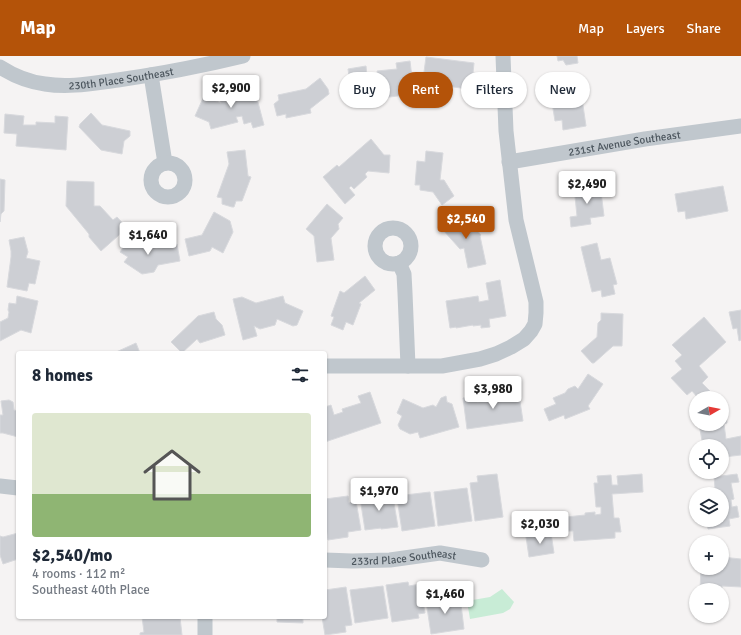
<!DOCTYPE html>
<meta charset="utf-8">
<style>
body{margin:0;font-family:Signika,sans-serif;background:#f6f6f7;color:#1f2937;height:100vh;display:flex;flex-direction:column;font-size:15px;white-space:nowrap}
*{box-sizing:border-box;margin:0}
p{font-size:13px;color:#747a83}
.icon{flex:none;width:22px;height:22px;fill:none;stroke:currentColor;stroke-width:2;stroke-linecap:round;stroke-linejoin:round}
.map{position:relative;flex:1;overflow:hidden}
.details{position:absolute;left:16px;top:295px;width:311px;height:268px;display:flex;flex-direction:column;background:#fff;border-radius:4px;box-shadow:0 1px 3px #0004}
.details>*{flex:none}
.top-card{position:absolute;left:339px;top:16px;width:342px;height:36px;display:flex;gap:8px}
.needle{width:26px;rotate:81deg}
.controls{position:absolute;left:689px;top:335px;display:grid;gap:8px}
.controls a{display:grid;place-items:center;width:40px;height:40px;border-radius:50%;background:#fff;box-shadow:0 1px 3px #0004;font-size:20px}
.price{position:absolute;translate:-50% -34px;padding:0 9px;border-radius:4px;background:#fff;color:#222;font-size:13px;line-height:26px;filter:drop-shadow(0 1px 2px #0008)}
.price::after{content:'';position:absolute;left:50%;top:24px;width:12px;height:9px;margin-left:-6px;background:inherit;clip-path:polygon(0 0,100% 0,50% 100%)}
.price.selected{background:#b45309;color:#fff}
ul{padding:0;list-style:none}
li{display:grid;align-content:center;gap:8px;height:212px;padding:0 16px}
li span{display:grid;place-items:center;height:124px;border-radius:4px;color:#555}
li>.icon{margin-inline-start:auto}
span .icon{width:72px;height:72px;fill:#fffc;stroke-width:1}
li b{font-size:17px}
h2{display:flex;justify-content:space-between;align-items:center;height:48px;padding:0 16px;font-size:17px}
.tag{padding:0 14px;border-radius:18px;background:#fff;box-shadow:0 1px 3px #0004;font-size:14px;line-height:36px}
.tag.selected{background:#b45309;color:#fff}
header{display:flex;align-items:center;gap:24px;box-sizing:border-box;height:56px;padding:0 20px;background:#b45309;color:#fff}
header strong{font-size:19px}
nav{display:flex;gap:22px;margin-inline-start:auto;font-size:14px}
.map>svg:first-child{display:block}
.green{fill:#c8ecd6}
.building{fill:#cdcfd4;stroke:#d8d9dd}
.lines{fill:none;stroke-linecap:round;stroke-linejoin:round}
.minor{stroke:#c0c7cd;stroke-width:15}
.labels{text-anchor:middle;stroke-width:3;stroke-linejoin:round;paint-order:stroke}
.street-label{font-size:11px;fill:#4c565e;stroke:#fff}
</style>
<header>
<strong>Map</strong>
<nav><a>Map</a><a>Layers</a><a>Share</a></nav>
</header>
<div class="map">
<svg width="741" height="579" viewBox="0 0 741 579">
<rect width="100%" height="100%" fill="#f5f3f3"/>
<path class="green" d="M502,533L514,546L510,553L503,557L470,563L467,545L490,541Z"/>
<path class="building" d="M557,0H577L578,7L566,9L563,4L558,5Z
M426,1L474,7L473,17H478L477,30L467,29V33L441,29L442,18L424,16Z
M410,5L414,38L365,44L363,34L351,35L348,13L366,10L367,20L378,19L377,15L397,13L396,7Z
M320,22L328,33L329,38L310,53L311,57L286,62V58L277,60L274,48L279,44L278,39L306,33Z
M561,26L562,39L581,36L586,70L563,74L562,64L555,65L549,28Z
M235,31L237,38L245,36L247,37L255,35L264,69L253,72L251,66L244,68L242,60L236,61L238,66L211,73L209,66L195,60L204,40L221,47L219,39L226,37L228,33Z
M91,57L102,69L130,75V80L124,85L122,98L101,94L79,71L80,68Z
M5,58L24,60L23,69H36V66L55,67V60L68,61L66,94L16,90L17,78L4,77Z
M371,83L384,99H390L389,117L368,115L365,118L367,121L354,133L351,130L349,132L355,139L345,148L323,121L337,109L339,111Z
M245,94L248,120L251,121L242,145H236L234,151H232L222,148V142L217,141L229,108L227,96Z
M426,95L443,97L440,124H444L454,140L442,149L433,136L420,134V129H415L417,105L425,106Z
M0,123L5,124L4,155L1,158L0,166Z
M67,125L94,126V150H100L113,164L117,161L127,172L101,195L89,181V178L66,150Z
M595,128L596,136H601L604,160L590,162L591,168L571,171L570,161L577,160L574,131Z
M723,130L728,155L686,163L685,155L678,156L675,138Z
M327,148L343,162L338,168L339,173L331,182L334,204L317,206L314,180L306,173Z
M214,156L230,165L233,176L223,197L212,191L210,195L189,200L185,183L202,179Z
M455,157L460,162L463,159L481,179L480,180L486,208L468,212L464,192L460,193L443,174L450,169L446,165Z
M131,180L142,187L147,186L156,192L177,188L180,205L158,209L154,216L142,218L124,206L128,201L120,196Z
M24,181L28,196L26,202L40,205L35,228L29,227L27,235L7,231L11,201V195L9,184Z
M597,187L601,204L610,202L617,228L613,229L615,238L602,241L601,234L592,236L581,191Z
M365,220L375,234L359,247L361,248L353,269L346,266L343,274L331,269L334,261L331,260L340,235L344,237Z
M500,224L506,260L489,263L490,271L481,272V269L473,270V269L456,272V271L450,272L446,245L478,240L479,246L489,244L486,227Z
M17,240L38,245L31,277L21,274L0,285V266L8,262L9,256L8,254L9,247L16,248Z
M283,240L285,247L303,255L297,269L293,270L277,263L275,269L260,273L254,270L257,280L243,284L233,243L242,241L256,247Z
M741,254V284L739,285L737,272L733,273L729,256Z
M214,256L216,263L222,269L225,279L200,287L197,283L182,297L171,286L198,260Z
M601,257L623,258L622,290H613L594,307H592L581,295L597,281L598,267L601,264Z
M704,261L726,286L699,310L708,321L702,327L710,335L702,342H698L692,335L687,339L671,322L682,313L675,305L682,299L672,289Z
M136,287L140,297H141H114Z
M588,318L603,328L588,350L590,353L565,363L564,359L549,365L544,353L556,348L553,342L565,337L568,333L575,330L578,333Z
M518,332L523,365L467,373L463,342L476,340L477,346L505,342L504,334Z
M370,336L381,367L325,386V351L331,349L334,359L343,356L342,353L361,347L358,340Z
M446,340L447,346L452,348L459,371L420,382L418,376L410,378L400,373L398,369L402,360L397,357L403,343L423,352L433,349L436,351L441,342Z
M9,344L13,346L14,354L18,355V381L3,377H0V359H3L1,345Z
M726,356L727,367L724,368L726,383L741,380V399L724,401V397H722V390H703L699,368H722V357Z
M497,418L503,461L475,465L470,427L478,426L477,420Z
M642,418L643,436L612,438L614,462H619L621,476H615V482L574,485L573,475H568L566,461L585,459V457L595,456V459L601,458V451H596L594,427H598L597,420L611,419L612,429H618L617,420Z
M737,418L739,426L731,427L734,443L731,444L732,451L737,450L739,461L729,463L730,470L708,473L707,464H722V438H698L705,437V434L715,432L714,421Z
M467,432L472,465L438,470L434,436Z
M430,436L435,470L402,475L397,442L405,441V439Z
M386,438L387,442L393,441L398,471L381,473V472L365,474L360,442Z
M348,440L349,447L356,445L361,474L348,476V481L328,484L325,466V443Z
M18,477V503L3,508L0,499V480L3,481Z
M551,477L554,497L529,501L526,481Z
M722,501L741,503V531L722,530V534H700L701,512H722Z
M408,526L409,530L420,528L425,557L418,558L419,562L392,566L386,529Z
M383,530L388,562L355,567L350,534Z
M346,531L352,569L345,570L346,576L325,579L322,561H325V534Z
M460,540L464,573L431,578L426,545Z
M142,561H180L182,579H140V577L144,576Z
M277,561H310V563H303V567L277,566Z"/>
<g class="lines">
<g class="minor">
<path id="s1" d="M0,11C14,20 29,26 45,28C70,32 94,27 118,24C160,18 202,10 243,0"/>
<path d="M151,19L165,107"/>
<path id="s2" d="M509,106L645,83L741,70"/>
<circle cx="168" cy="124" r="17"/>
<circle cx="393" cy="190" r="18"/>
<path d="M399,207L404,218L405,237L408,310"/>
<path d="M325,310H442L480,303L496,298L511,291L524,283L531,275L535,268L536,257V246L516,164L506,75L503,0"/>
<path d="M0,430L18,432"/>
<path id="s3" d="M325,504L352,505L390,504L440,497L482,504"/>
<path d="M205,579V561"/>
</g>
</g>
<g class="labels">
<g class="street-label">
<text dy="4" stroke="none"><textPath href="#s1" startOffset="125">230th Place Southeast</textPath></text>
<text dy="4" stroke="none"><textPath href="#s2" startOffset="117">231st Avenue Southeast</textPath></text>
<text dy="4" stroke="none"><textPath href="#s3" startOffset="79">233rd Place Southeast</textPath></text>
</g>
</g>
</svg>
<div class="controls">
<a><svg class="needle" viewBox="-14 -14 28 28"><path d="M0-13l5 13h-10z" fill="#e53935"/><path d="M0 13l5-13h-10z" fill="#747a83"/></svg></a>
<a><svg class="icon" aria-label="locate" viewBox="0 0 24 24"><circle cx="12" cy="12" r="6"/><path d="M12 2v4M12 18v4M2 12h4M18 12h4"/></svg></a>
<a><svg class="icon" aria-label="layers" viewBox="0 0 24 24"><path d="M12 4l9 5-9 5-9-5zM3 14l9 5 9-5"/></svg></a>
<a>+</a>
<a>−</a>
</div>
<b class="price" style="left:231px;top:53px">$2,900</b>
<b class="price" style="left:587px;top:149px">$2,490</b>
<b class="price selected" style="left:466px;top:184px">$2,540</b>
<b class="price" style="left:148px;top:200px">$1,640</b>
<b class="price" style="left:493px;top:354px">$3,980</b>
<b class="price" style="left:379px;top:456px">$1,970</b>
<b class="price" style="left:540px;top:489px">$2,030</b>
<b class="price" style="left:445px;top:559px">$1,460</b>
<div class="top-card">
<a class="tag">Buy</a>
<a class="tag selected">Rent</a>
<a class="tag">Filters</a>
<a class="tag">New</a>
</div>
<section class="details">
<h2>8 homes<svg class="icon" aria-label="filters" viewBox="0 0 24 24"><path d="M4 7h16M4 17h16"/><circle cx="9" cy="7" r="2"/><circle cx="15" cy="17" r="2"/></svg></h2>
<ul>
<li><span style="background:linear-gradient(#dfe7d0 65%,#8fb573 0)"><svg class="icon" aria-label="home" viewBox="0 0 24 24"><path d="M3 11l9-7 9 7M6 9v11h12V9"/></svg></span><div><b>$2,540/mo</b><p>4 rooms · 112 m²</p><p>Southeast 40th Place</p></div></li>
</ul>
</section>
</div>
